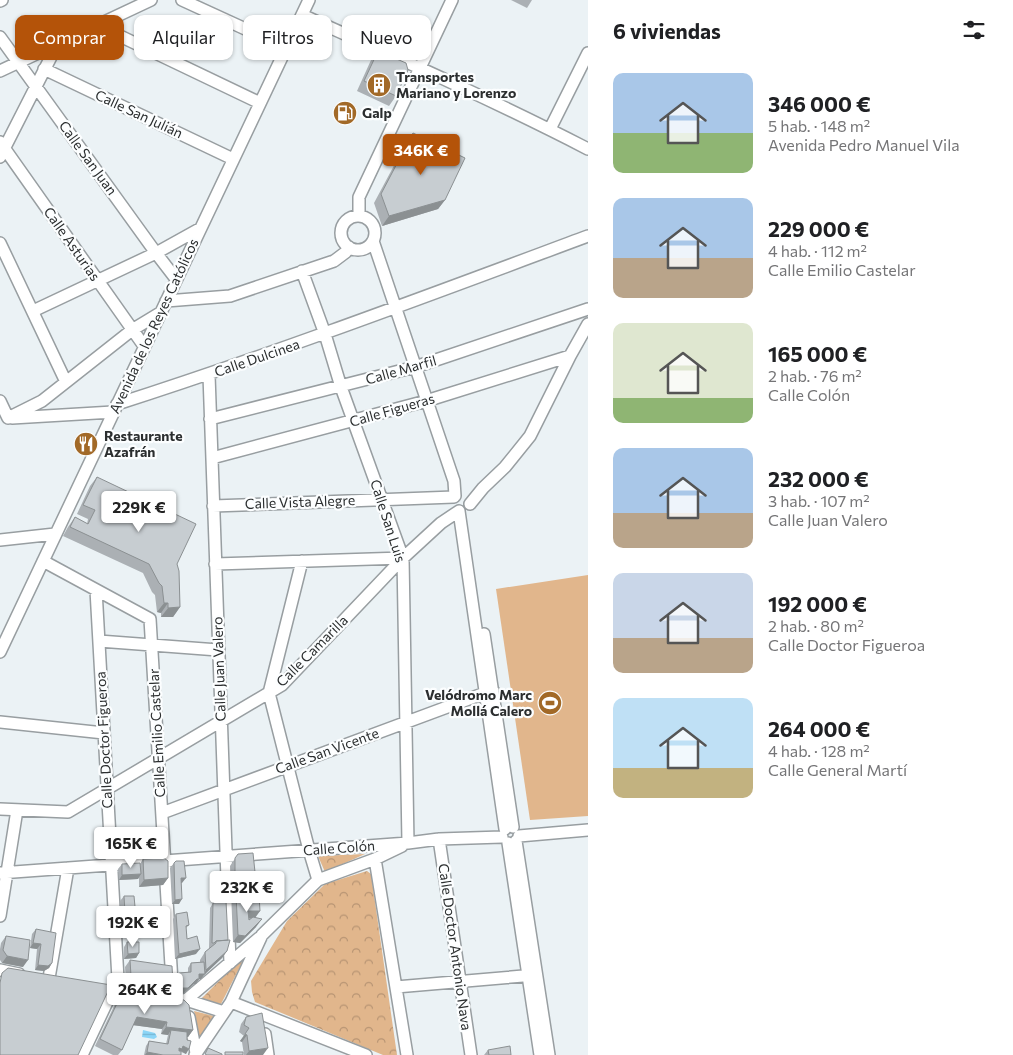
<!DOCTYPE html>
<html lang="es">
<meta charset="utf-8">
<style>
body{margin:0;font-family:Commissioner,sans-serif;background:#f6f6f6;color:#202124;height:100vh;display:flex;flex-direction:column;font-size:19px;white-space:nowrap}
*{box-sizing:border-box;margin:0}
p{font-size:16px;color:#757577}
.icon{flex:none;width:28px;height:28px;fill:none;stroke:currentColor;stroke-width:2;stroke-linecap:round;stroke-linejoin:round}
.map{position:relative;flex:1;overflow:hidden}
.panel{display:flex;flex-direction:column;background:#fff;width:425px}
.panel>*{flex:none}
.top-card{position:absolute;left:15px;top:15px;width:475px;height:45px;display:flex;gap:10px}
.price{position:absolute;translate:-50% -42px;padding:0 11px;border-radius:5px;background:#fff;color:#222;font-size:16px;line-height:32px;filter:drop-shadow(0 1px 2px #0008)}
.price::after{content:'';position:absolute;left:50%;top:30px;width:15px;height:11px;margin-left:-8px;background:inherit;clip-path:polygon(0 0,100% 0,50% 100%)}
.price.on{background:#b45309;color:#fff}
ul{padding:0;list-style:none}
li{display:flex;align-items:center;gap:15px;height:125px;padding:0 25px}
li span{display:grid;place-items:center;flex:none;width:140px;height:100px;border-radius:10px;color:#555}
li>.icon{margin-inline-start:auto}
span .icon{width:60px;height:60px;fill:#fffc;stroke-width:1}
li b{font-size:21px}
h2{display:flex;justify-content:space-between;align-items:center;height:60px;padding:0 25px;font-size:21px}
.pill{padding:0 18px;border-radius:10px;background:#fff;box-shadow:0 1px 4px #0004;font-size:18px;line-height:45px}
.pill.on{background:#b45309;color:#fff}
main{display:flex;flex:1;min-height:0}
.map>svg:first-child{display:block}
.park{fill:url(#park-crowns)}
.pitch{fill:#e1b68c}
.water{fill:url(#water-rules)}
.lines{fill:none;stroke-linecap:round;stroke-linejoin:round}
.minor-casing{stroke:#989ea1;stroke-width:14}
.minor{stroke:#fff;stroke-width:11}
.wall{fill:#abb0b4}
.shaded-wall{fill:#8b9092}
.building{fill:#c7cdd1;stroke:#8b9092}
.labels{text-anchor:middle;stroke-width:4.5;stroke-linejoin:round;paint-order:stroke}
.poi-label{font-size:14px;font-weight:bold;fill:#2b2e2f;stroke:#fcfeff;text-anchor:start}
.street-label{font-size:14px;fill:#2b2e2f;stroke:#fcfeff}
</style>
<main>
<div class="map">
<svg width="588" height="1055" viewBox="0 0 588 1055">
<defs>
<pattern id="park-crowns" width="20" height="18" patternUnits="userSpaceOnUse" patternTransform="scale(1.25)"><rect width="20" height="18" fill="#e1b68c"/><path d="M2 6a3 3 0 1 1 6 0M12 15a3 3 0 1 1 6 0" fill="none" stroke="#b79473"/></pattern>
<pattern id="water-rules" width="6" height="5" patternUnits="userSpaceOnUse" patternTransform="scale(1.25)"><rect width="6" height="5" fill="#8bd5f7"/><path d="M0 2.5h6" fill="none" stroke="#78b7d4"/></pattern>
</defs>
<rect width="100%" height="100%" fill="#ebf2f5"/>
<path class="park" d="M365,854L325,872L318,856Z
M367,871L371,874L397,1055H383L255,1002L252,992L251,981L287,921L325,884Z
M247,953L221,1004L201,999Z
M194,1011L214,1016L200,1039Z"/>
<path class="pitch" d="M588,575V816L530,820L496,589Z"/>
<path class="water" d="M143,1030L155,1033L157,1037L154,1039L142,1037Z"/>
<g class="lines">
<g class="minor-casing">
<path id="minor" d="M182,0L287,48
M0,1L2,0
M302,15C398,58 495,101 588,149
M97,25L260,103
M0,37L156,253L176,279
M44,69L233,159
M0,71L151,0
M550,129L588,53
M0,142L144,346
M0,157L57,45
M359,216V197L452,0
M341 233a17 17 0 1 1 34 0a17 17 0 1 1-34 0Z
M373,241L454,481L455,496
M0,243L66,382
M302,271L325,334L341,387L403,558L408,843
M166,301L230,296L334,261L346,252L349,247
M33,311L156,253L201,228
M209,375L230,963
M0,401L8,418L42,401L132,330L160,313
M117,404C276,353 432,294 588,236
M12,418L113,412
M210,419L415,367L588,309
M212,458L426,401L570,356
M470,504L483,488L505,467L530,436L570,356L588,324
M213,506L454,497
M0,540L55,534
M43,561L150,619L173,999
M302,561L269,693L309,850L318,880
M215,564L403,558
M484,634L513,827
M99,641L218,650
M0,652L309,0
M0,722L104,733
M0,809L68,812L282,685L403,558L441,523L459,511L505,829
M162,813L493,690
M519,836L588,830
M439,839L471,1055
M516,841L549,1055
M508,843L540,1055
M375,859L407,1055
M0,873L408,843L439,839L502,837
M0,916L17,810
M0,970L19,974
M49,978L68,868
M396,987L535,975
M170,999L186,1000L224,1012
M186,1000L259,938
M231,1002L366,1055
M189,1017L196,1053
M265,1034L268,1055
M82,1055L118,979L96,590
M195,1055L231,1002L262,935L318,880L375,859L402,846"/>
</g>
<use href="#minor" class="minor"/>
</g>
<path class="wall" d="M511,0H532L527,8Z
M378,51L396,96L389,106L357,91L371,60Z
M413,133L445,200L438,209L382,226L374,203L406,143Z
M97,477L177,564L180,607L173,617H161V613L157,612L155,595L152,592L143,573L63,536L68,527L75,517L87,524L88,519L77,514L90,486Z
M238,854L255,872L250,879H245L246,895L260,911L255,917L256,927L240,943L233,942L230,866Z
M143,859L168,878L163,885L139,887V877L138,879L119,880L118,869L122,864H140Z
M174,863L182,883H181L179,904H172L170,868Z
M124,896L133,933H122L120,901Z
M213,903L227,951L222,958L204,975L201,979H199L196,984H194L184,993H177L176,977L179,973L188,972V968L191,963L200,962V960L205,952L210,948H209L210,908Z
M176,914L189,925L186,928L187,939L196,954L175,959L173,919Z
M36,929L52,963L49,968L44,971L35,970L37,949L30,948L32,934Z
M6,936L23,967L2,963L0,960V949L1,943Z
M127,942L139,953L136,958L124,959V947Z
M130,960L168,990L126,983L125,967Z
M122,993L193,1030L188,1037H187L186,1054L181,1052V1055H144L146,1046L149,1041L166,1044L168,1035L161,1034L162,1029L133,1025L122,1050L118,1055H113L95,1046L117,1000Z
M246,1017L263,1055H244L242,1042L240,1041L244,1036L239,1032L241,1024Z
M488,1050L511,1055H484Z"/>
<path class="shaded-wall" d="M445,200L438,209L382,226L389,216Z
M164,603H168L161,613L157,612Z
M180,607L173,617H161L168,608Z
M235,872H255L250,879H234V875Z
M141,874L138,879L119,880L122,875Z
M168,878L163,885L139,887L144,880Z
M181,878H186L182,883H178Z
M182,899L179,904H172L175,900Z
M248,911H260L255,918H243Z
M262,919L256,927L240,943L233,942L238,935Z
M126,928H137L133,933H122Z
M33,943L41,944L37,949L30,948Z
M200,949L196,954L175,959L179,954Z
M227,951L222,958L204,975L201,979H198H199L196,984H194L184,993H177L180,988L199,974H204L206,970Z
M139,953L136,958L124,959L128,954Z
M7,956L28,960L23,967L2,963Z
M52,963L49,968L44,971L35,970L38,965Z
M131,976L173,983L168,990L126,983Z
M137,1017L167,1022L162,1029L132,1025Z
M166,1027L193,1030L188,1037L170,1035L171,1030L168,1035L161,1034Z
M245,1034L247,1035L242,1042L240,1041Z
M183,1046L189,1049L186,1054L181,1051L179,1053V1048Z
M268,1048L263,1055H246L249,1051Z
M147,1052L163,1055H145Z"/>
<path class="building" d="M378,51L406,63L408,70L396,96L364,81Z
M413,133L465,158L445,200L389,216L381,194Z
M97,477L196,524L177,564L179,571L180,607L168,608V603H164L162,586L159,583L149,564L70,527L75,517L88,524L95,510L83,505Z
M253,853L255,872H235V858L238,854Z
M164,858L168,861V878L144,880L143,859Z
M176,861H184L186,878H181L182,899L175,900L174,863Z
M140,863L141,874L122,875V864Z
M245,874L246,895H236L234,897V875Z
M236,895H259L260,911H248L249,920L253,917L262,919L245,936L238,935Z
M124,896H134L137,928H126Z
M226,901L228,940L216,941L214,943H212L213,903Z
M187,912L189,925L186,926L187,939L197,936L200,949L179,954L176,914Z
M36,929L56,933L52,963L48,966L38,965L41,944L33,943Z
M6,936L30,940L28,960L7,956L3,950Z
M230,940L227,951L206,970L205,952L216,943V941Z
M127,942H139V953L128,954Z
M130,960L172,966L173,983L131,976Z
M204,962L205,974H199V979H197L188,988H180L179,973L191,972V963Z
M8,968L111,985L78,1055H0V983L2,973Z
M127,990L184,1000L189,1005L193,1030L166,1027L167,1022L137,1017L122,1050L100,1039L122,993Z
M262,1013L268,1048L249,1051L247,1035L245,1034L249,1028L244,1025L246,1017Z
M171,1030L187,1032V1040L191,1041L189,1049L183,1046L182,1049L179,1048V1051H181V1055H163L147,1052L149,1041L168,1044Z
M510,1046L511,1055H489L488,1050Z
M208,1048L222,1054V1055H207L205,1054Z
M225,1052H243V1055H225Z"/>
<defs>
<g id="building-disc" transform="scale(1.25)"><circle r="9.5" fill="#a26927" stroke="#fcfeff"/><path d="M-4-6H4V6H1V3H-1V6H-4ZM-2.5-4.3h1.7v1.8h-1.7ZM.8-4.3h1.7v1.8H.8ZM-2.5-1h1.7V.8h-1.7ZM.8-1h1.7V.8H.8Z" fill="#fff"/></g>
<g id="fuel-disc" transform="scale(1.25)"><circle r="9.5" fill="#a26927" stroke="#fcfeff"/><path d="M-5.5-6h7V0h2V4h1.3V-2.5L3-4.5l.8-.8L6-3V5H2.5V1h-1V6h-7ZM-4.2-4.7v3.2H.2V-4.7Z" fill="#fff"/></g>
<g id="restaurant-disc" transform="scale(1.25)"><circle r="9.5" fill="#a26927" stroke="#fcfeff"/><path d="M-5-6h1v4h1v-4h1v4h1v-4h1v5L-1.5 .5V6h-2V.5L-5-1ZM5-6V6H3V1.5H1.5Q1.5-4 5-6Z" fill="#fff"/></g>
<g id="stadium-disc" transform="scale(1.25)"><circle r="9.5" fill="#a26927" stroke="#fcfeff"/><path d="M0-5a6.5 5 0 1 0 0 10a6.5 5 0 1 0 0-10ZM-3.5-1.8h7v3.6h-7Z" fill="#fff"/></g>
</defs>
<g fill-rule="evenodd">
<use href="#building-disc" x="379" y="85"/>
<use href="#fuel-disc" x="345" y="113"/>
<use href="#restaurant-disc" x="86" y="444"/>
<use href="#stadium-disc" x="550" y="703"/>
</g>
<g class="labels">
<g class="poi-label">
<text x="396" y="82">Transportes<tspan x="396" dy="16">Mariano y Lorenzo</tspan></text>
<text x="362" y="118">Galp</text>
<text x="104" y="441">Restaurante<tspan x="104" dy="16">Azafrán</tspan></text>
<text x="532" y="700" text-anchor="end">Velódromo Marc<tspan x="532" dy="16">Mollá Calero</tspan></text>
</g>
<g class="street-label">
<text transform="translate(139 114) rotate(25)" y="5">Calle San Julián</text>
<text transform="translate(88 158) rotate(54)" y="5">Calle San Juan</text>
<text transform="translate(72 244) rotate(55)" y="5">Calle Asturias</text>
<text transform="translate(154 326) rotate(-65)" y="5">Avenida de los Reyes Católicos</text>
<text transform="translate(257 358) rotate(-19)" y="5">Calle Dulcinea</text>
<text transform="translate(401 370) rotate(-16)" y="5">Calle Marfil</text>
<text transform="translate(392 410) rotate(-16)" y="5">Calle Figueras</text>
<text transform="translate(300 502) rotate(-2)" y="5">Calle Vista Alegre</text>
<text transform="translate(388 521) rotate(72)" y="5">Calle San Luis</text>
<text transform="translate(312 651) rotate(-45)" y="5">Calle Camarilla</text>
<text transform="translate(219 669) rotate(-92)" y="5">Calle Juan Valero</text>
<text transform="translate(157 733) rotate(-93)" y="5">Calle Emilio Castelar</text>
<text transform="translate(104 740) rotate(-93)" y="5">Calle Doctor Figueroa</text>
<text transform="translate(327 751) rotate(-20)" y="5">Calle San Vicente</text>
<text transform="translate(339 848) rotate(-4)" y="5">Calle Colón</text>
<text transform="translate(455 947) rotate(82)" y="5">Calle Doctor Antonio Nava</text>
</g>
</g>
</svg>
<b class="price on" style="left:421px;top:176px">346K €</b>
<b class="price" style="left:139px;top:533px">229K €</b>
<b class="price" style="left:131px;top:869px">165K €</b>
<b class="price" style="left:247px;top:913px">232K €</b>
<b class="price" style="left:133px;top:948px">192K €</b>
<b class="price" style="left:145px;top:1015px">264K €</b>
<div class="top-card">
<a class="pill on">Comprar</a>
<a class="pill">Alquilar</a>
<a class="pill">Filtros</a>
<a class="pill">Nuevo</a>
</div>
</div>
<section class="panel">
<h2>6 viviendas<svg class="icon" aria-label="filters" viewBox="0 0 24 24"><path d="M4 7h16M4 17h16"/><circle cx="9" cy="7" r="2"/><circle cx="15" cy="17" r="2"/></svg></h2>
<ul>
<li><span style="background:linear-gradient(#a9c7e8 60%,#8fb573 0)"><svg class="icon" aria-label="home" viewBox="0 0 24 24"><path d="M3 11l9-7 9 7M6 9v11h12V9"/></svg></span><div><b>346 000 €</b><p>5 hab. · 148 m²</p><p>Avenida Pedro Manuel Vila</p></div></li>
<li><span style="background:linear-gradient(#a9c7e8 60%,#b9a48a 0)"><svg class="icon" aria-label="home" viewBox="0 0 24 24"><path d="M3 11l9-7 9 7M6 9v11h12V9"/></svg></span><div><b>229 000 €</b><p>4 hab. · 112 m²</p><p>Calle Emilio Castelar</p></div></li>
<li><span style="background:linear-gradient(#dfe7d0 75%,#8fb573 0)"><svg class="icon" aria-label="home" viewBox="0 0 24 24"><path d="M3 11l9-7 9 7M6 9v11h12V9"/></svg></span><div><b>165 000 €</b><p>2 hab. · 76 m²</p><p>Calle Colón</p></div></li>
<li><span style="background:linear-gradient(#a9c7e8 65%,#b9a48a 0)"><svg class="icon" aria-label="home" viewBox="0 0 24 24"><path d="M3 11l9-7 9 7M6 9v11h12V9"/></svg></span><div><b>232 000 €</b><p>3 hab. · 107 m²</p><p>Calle Juan Valero</p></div></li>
<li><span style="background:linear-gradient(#c9d6e8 65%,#b9a48a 0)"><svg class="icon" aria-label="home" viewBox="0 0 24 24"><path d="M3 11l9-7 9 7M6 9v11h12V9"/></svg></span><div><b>192 000 €</b><p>2 hab. · 80 m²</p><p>Calle Doctor Figueroa</p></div></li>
<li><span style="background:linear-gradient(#bfe0f5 70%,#c2b280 0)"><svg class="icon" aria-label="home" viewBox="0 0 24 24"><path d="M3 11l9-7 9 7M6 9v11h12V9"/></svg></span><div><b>264 000 €</b><p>4 hab. · 128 m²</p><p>Calle General Martí</p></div></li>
</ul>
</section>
</main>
